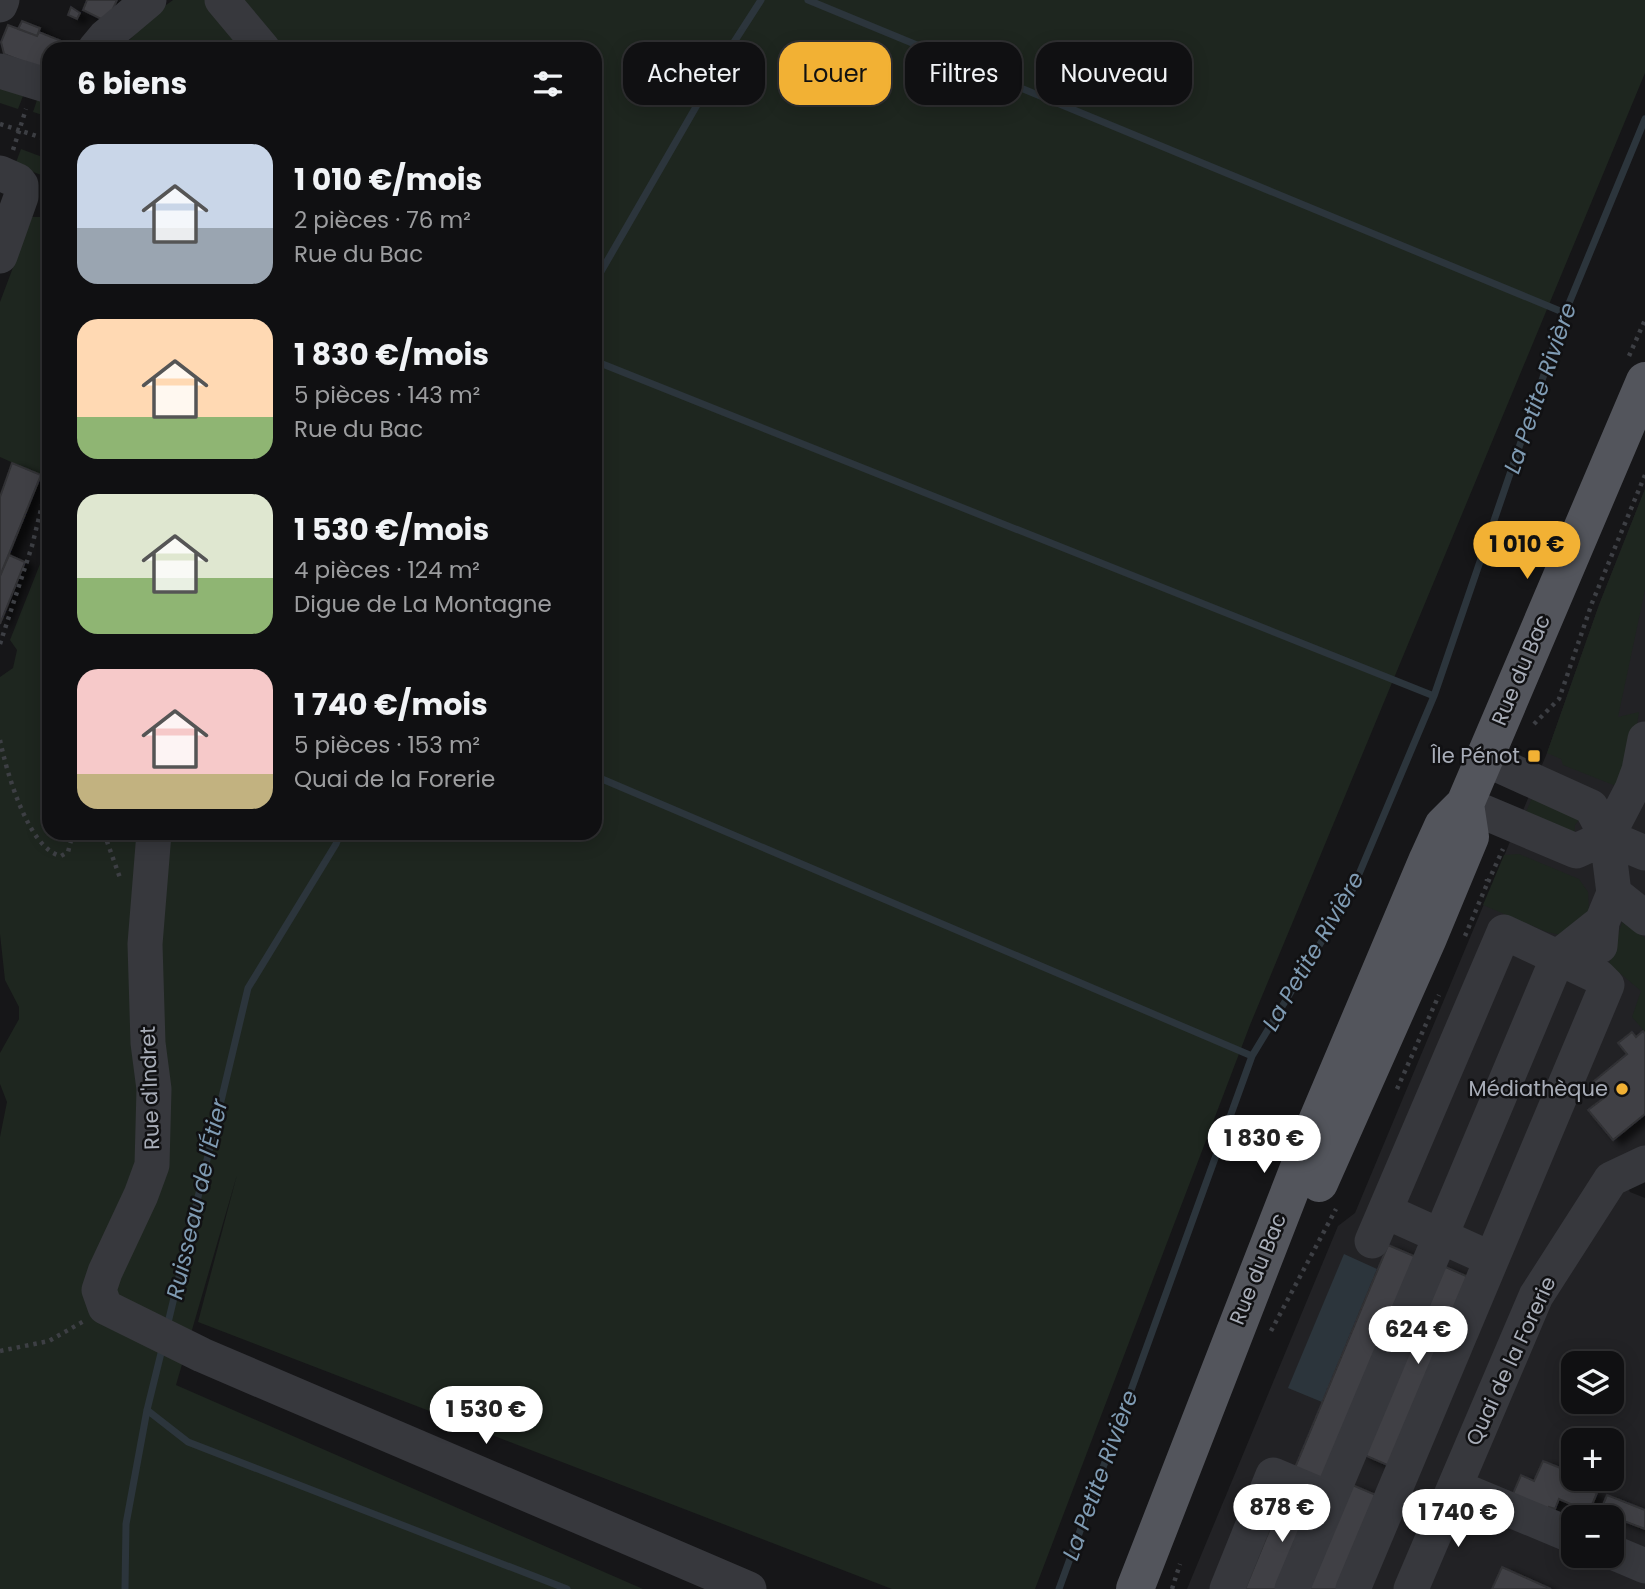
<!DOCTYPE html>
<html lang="fr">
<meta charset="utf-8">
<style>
body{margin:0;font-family:Poppins,sans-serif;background:#1e1e20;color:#f1f3f6;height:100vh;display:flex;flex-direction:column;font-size:26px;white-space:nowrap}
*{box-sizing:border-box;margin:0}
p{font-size:23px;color:#9c9d9f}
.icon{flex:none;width:38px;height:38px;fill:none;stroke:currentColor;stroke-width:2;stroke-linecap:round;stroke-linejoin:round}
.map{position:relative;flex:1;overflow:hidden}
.drawer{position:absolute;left:42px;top:42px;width:560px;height:798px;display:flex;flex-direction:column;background:#101012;border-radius:21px;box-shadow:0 4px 18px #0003,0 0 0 2px #303032}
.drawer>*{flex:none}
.banner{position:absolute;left:623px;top:42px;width:665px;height:63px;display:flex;gap:14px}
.tools{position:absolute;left:1561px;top:1351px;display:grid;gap:14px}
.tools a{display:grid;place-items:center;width:63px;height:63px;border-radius:14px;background:#101012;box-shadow:0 4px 18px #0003,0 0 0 2px #303032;font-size:35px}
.price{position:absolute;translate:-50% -60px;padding:0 16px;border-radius:24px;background:#fff;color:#222;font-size:23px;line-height:46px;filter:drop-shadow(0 2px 4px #0008)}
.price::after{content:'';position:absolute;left:50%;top:42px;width:21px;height:16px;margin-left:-10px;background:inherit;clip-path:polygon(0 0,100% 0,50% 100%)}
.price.current{background:#f2b134;color:#111}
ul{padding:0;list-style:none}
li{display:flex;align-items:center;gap:21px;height:175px;padding:0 35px}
li span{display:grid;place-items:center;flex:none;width:196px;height:140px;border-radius:21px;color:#555}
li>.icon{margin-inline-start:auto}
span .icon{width:84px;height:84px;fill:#fffc;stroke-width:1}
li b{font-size:30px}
h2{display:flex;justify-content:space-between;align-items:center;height:84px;padding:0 35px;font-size:30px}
.pill{padding:0 24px;border-radius:21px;background:#101012;box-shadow:0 4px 18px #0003,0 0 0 2px #303032;font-size:24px;line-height:63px}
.pill.current{background:#f2b134;color:#111}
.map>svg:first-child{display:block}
.built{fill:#222225;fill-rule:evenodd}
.green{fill:#1e261f}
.water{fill:#2c353c}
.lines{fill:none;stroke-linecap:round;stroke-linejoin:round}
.stream{stroke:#2c353c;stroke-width:7}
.building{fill:#404145;stroke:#303034;stroke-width:2;filter:url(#shadow)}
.path{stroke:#3d3f44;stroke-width:4.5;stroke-dasharray:3.5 5;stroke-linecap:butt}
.minor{stroke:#37383d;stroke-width:35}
.major{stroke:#53555c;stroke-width:38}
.poi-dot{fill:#f2b134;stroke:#111113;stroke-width:2.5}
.labels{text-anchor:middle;stroke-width:5;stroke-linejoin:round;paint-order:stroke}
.street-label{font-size:21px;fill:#a8adb8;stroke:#111113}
.poi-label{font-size:21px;fill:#a8adb8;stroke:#111113;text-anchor:end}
.water-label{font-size:23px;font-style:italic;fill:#7f9bb3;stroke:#111113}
</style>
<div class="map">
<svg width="1645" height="1589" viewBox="0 0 1645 1589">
<defs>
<filter id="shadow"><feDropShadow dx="8" dy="4.5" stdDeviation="3.5" flood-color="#0009"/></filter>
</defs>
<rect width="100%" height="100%" fill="#161618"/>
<path class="built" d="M1645,489V1174L1626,1183L1630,1192L1645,1198V1589H1187L1338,1226L1355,1213L1547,753L1599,605ZM1573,1363H1612V1402H1573ZM1573,1440H1612V1479H1573ZM1573,1517H1612V1556H1573Z"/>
<path class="green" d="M173,0H1645V73L1250,1025L1035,1589H892L198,1322L237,1175L176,1385L643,1589H0V1137L7,1102L0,1084V1053L19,1019V1007L5,980L0,934V677L13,668L17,650L10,640L40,564L45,519L49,509V833H595V49H121L155,13Z
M0,88L23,96L18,109L0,103Z
M37,100L49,103V117L33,112Z
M21,149L45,158L49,152V178L15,165Z
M46,210L49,211V479L0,457V302L32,217H43Z
M1645,489V590L1618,717L1639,712L1631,764L1616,786L1563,765L1561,759L1547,753L1599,605Z
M1535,791L1585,812L1575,825L1574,842L1522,821Z
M1519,854L1579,879L1588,892L1589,910L1583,922L1561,935L1547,932L1483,905L1504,855Z
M1622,922L1645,938V1032L1632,1017L1641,991L1609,964Z"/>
<path class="water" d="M1344,1254L1377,1269L1322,1402L1288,1388Z"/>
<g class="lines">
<path class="stream" d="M808,0L1565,313
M595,282L727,53L761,0
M595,361L1434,696
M595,776L1252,1056
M167,1327L248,988L336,844L340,833
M147,1410L188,1442L567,1589
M125,1589L126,1524L147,1410L163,1345
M1059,1589L1252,1056L1351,893L1434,696L1565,313L1645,119"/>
</g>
<path class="building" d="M87,0H117L107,22L83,10Z
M71,7L80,13L77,19L68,15Z
M22,21L40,28L37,36L18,29Z
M8,25L37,36L39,32L69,44L67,49H49V72L4,54L1,42Z
M12,463L41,475L0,576V497Z
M9,555L25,562L0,624V576Z
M1643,1031L1645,1034V1114L1613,1140L1588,1110L1605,1097L1593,1082L1627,1054L1618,1043L1632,1032L1636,1037Z
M1388,1245L1421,1259L1326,1483L1294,1470Z
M1441,1265L1473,1279L1394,1468L1362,1454Z
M1543,1461L1573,1473V1479H1576L1574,1485L1597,1493L1589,1512L1559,1499L1555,1509L1549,1507L1547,1514L1512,1496L1521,1475L1534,1481Z
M1350,1484L1383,1498L1345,1589H1307Z
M1285,1492L1317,1506L1283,1589H1245Z
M1607,1495L1645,1510V1529L1600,1512Z
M1502,1567L1551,1589H1492Z"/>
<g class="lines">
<path class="path" d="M0,124L49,140
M13,150L26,109
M1629,356L1645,320
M0,644L32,546L49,477
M1534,724L1559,699L1592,603L1645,475
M0,740C6,770 28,849 61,856L68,852L73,833
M104,833L120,878
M1488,882L1503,849
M1465,936L1487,884V879
M1397,1089L1439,995
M1271,1331L1336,1209
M0,1351L49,1341L84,1321
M1172,1589L1180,1564"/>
<path class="minor" d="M222,0L263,49
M0,5L2,0
M95,49L105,37L149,0
M0,71L49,86
M0,173L18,181L21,185V197L0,256
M1483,758L1591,807L1607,837L1614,893L1602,922L1600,946
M1465,804L1576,851L1607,837L1632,789L1639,770L1645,739
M154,833L145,944L148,1043L154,1089L152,1165L141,1195L105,1272L99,1290L105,1307L202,1355L749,1589
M1607,837L1645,853
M1614,893L1645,918
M1385,1211L1491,1259
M1455,1487L1573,1536
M1612,1552L1645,1566
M1227,1589L1273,1475L1330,1499
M1292,1589L1558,957L1602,922
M1353,1589L1607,985L1599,977L1504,932L1372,1241
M1411,1589L1536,1296L1611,1179L1645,1163"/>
<path class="major" d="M1319,1183L1428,938L1470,837L1465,804
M1135,1589L1316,1124L1428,859L1443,826L1465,804L1645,381"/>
</g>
<g class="poi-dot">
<rect x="1527" y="749" width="14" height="14" rx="3.5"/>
<circle cx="1622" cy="1089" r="7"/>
</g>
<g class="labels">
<g class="street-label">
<text transform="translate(1521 670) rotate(-67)" y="7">Rue du Bac</text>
<text transform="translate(150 1088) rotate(-92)" y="7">Rue d'Indret</text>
<text transform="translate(1258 1269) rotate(-68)" y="7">Rue du Bac</text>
<text transform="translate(1511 1361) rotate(-65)" y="7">Quai de la Forerie</text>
</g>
<g class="poi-label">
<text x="1520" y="763">Île Pénot</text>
<text x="1608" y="1096">Médiathèque</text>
</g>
<g class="water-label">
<text transform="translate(1540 388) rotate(-71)" y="8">La Petite Rivière</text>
<text transform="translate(1313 951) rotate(-60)" y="8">La Petite Rivière</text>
<text transform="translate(197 1199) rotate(-77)" y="8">Ruisseau de l'Étier</text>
<text transform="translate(1100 1475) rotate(-70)" y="8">La Petite Rivière</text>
</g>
</g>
</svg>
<div class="tools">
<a><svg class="icon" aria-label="layers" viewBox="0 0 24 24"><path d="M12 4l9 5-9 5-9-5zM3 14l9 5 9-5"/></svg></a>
<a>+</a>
<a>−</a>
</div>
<b class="price current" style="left:1527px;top:581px">1 010 €</b>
<b class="price" style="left:1264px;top:1175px">1 830 €</b>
<b class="price" style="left:1418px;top:1366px">624 €</b>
<b class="price" style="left:486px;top:1446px">1 530 €</b>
<b class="price" style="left:1282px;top:1544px">878 €</b>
<b class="price" style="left:1458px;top:1549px">1 740 €</b>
<div class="banner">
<a class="pill">Acheter</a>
<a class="pill current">Louer</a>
<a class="pill">Filtres</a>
<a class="pill">Nouveau</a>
</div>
<section class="drawer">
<h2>6 biens<svg class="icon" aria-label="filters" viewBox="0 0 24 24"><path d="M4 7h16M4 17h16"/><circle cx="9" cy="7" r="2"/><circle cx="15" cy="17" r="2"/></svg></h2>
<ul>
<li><span style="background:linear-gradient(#c9d6e8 60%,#9aa5b1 0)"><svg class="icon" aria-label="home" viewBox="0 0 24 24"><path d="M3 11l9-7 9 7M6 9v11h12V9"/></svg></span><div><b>1 010 €/mois</b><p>2 pièces · 76 m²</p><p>Rue du Bac</p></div></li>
<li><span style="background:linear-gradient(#ffd9b3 70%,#8fb573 0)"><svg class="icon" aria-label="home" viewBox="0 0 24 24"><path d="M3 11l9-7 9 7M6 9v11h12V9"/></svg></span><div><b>1 830 €/mois</b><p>5 pièces · 143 m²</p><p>Rue du Bac</p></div></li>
<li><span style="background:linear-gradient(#dfe7d0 60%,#8fb573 0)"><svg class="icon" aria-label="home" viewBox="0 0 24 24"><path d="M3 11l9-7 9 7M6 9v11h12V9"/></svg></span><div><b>1 530 €/mois</b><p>4 pièces · 124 m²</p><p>Digue de La Montagne</p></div></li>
<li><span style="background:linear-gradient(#f6c9c9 75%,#c2b280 0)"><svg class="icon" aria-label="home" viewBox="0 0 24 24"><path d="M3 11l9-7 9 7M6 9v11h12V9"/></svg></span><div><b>1 740 €/mois</b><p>5 pièces · 153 m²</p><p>Quai de la Forerie</p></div></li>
</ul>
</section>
</div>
